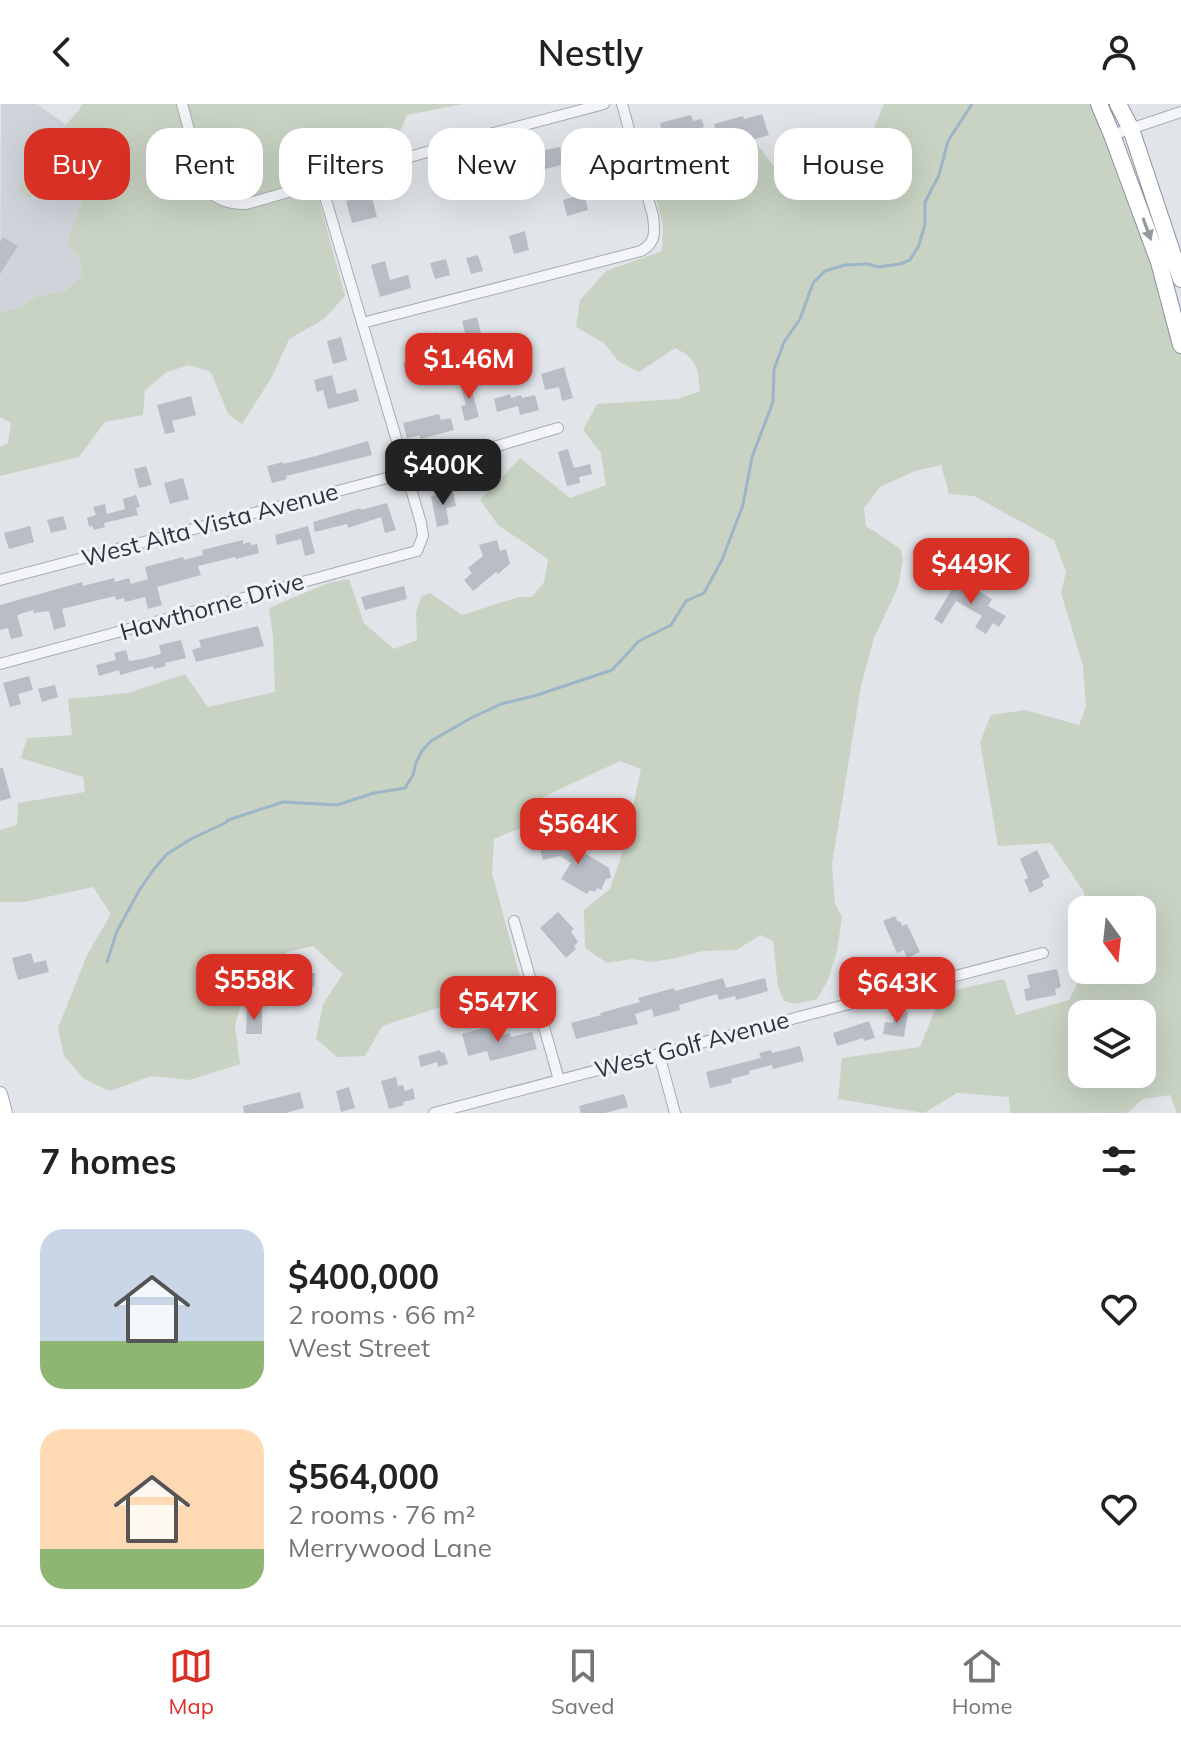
<!DOCTYPE html>
<meta charset="utf-8">
<style>
body{margin:0;font-family:Mulish,sans-serif;background:#f2f2f2;color:#222;height:100vh;display:flex;flex-direction:column;font-size:30px;white-space:nowrap}
*{box-sizing:border-box;margin:0}
p{font-size:26px;color:#767676}
.icon{flex:none;width:44px;height:44px;fill:none;stroke:currentColor;stroke-width:2;stroke-linecap:round;stroke-linejoin:round}
.map{position:relative;height:1009px;overflow:hidden}
.details{display:flex;flex-direction:column;background:#fff;flex:1}
.details>*{flex:none}
.guide{position:absolute;left:24px;top:24px;width:1134px;height:72px;display:flex;gap:16px}
.needle{width:52px;rotate:165deg}
.controls{position:absolute;left:1068px;top:792px;display:grid;gap:16px}
.controls a{display:grid;place-items:center;width:88px;height:88px;border-radius:16px;background:#fff;box-shadow:0 8px 32px #0002;font-size:40px}
.price{position:absolute;translate:-50% -68px;padding:0 18px;border-radius:16px;background:#d93025;color:#fff;font-size:26px;line-height:52px;filter:drop-shadow(0 2px 4px #0008)}
.price::after{content:'';position:absolute;left:50%;top:48px;width:24px;height:18px;margin-left:-12px;background:inherit;clip-path:polygon(0 0,100% 0,50% 100%)}
.price.on{background:#222;color:#fff}
ul{padding:0;list-style:none}
li{display:flex;align-items:center;gap:24px;height:200px;padding:0 40px}
li span{display:grid;place-items:center;flex:none;width:224px;height:160px;border-radius:24px;color:#555}
li>.icon{margin-inline-start:auto}
span .icon{width:96px;height:96px;fill:#fffc;stroke-width:1}
li b{font-size:34px}
h2{display:flex;justify-content:space-between;align-items:center;height:96px;padding:0 40px;font-size:34px}
.chip{padding:0 28px;border-radius:24px;background:#fff;box-shadow:0 8px 32px #0002;font-size:28px;line-height:72px}
.chip.on{background:#d93025;color:#fff}
header{display:flex;justify-content:space-between;align-items:center;height:104px;padding:0 40px;background:#fff;font-size:36px;font-weight:600}
.menu{display:flex;justify-content:space-around;align-items:center;height:112px;border-top:2px solid #e0e0e0;background:#fff;font-size:22px;color:#767676}
.menu a{display:grid;justify-items:center;gap:4px}
.menu .on{color:#d93025}
.map>svg:first-child{display:block}
.built{fill:#cfd4db}
.green{fill:#c8d3c3;fill-rule:evenodd}
.lines{fill:none;stroke-linecap:round;stroke-linejoin:round}
.stream{stroke:#9db5c8;stroke-width:3}
.building{fill:#b9bec6}
.minor-casing{stroke:#a6acb3;stroke-width:12}
.major-casing{stroke:#a1aab5;stroke-width:16}
.highway-casing{stroke:#8993a0;stroke-width:18}
.minor{stroke:#f4f5f8;stroke-width:10}
.major{stroke:#fff;stroke-width:14}
.highway{stroke:#fff;stroke-width:16}
.oneway{fill:#949aa0}
.labels{text-anchor:middle;stroke-width:6;stroke-linejoin:round;paint-order:stroke}
.street-label{font-size:24px;fill:#2a3441;stroke:#f1f4f7}
</style>
<header><svg class="icon" aria-label="back" viewBox="0 0 24 24"><path d="M15 5l-7 7 7 7"/></svg>Nestly<svg class="icon" aria-label="person" viewBox="0 0 24 24"><circle cx="12" cy="8" r="4"/><path d="M4 21q1-7 8-7t8 7"/></svg></header>
<div class="map">
<svg width="1181" height="1009" viewBox="0 0 1181 1009">
<rect width="100%" height="100%" fill="#e1e5e9"/>
<path class="built" d="M1,0H37L66,21L56,57L69,73L86,87L67,138L78,154L83,171L65,187L38,192L18,204L0,208Z"/>
<path class="green" d="M82,0H463L407,11L390,51L313,73L345,192L324,215L289,235L272,273L242,320L228,310L211,268L189,261L167,268L145,286L143,311L105,318L79,353L0,372V343L8,339L11,319L0,313V208L18,204L38,192L65,187L83,171L78,154L67,138L86,87L69,73L56,57L66,21L79,6Z
M884,0H1099L1181,241V1009H1177L1170,991L1143,995L1127,1009H1010L1009,993L957,989L924,1009L838,995L842,954L920,943L942,889L1004,875L1016,911L1069,896L1084,866H1142V806H1087L1084,788L1051,739L998,742L980,638L991,611L1025,606L1079,621L1086,602L1083,562L1061,489L1066,468L1054,436L974,392L949,390L941,361L915,367L880,383L864,404L866,422L901,445L903,456L898,483L874,534L861,582L832,760L835,799L842,813L837,847L828,876L817,895L795,900L784,897L778,883L773,837L761,831L736,846L703,847L676,854L652,858L632,855L607,859L585,844L584,806L610,785L624,744L641,665L620,657L532,698L535,718L494,735L492,769L521,877L382,922L365,952L337,953L316,935L323,900L343,870L313,842L287,848L264,868L242,897L235,922L240,960L190,976L151,972L110,987L84,975L64,952L58,924L87,851L111,810L93,783L24,798H0V726L17,721L18,699L85,688L83,673L21,654L27,634L72,631L68,595L128,589L185,570L208,603L275,588L273,534L269,504L328,479L349,475L364,519L394,545L417,536L416,509L421,493L430,489L462,511L519,493H532L544,478L548,455L498,421L480,396L520,354L570,394L606,381L601,349L583,326L597,300L678,295L700,287C698,263 697,255 675,244L639,268L618,257L604,239L576,223L580,196L606,167L662,147L663,122L651,74L714,52L757,40L772,60L786,72L806,56L835,87L850,80ZM1082,910H1142V970H1082Z
M34,61L47,70L31,95L18,86Z"/>
<g class="lines">
<path class="stream" d="M107,858L117,827L140,785L154,765L167,750L191,735L225,719L228,716L283,698L337,701L374,689L405,684L413,671L416,659L422,647L431,637L471,614L501,600L534,592L612,566L639,537L671,521L686,497L704,489L722,456L743,401L752,353L773,298L774,265L776,260L784,238L800,215L813,179L825,167L845,161L868,160L878,163L900,160L910,156L919,141L925,120V98L939,71L948,37L972,0"/>
</g>
<path class="building" d="M762,10L769,31L721,45L714,20L743,12L744,15Z
M691,11L693,17L702,15L704,23L695,26L700,43L667,52L660,19Z
M610,30L617,57L601,61L593,34Z
M560,43L565,60L545,65L544,61L516,68L512,53Z
M479,69L483,83L450,91L446,77Z
M371,90L377,113L352,119L346,97Z
M584,90L588,106L567,112L563,96Z
M525,127L529,146L514,150L509,132Z
M3,133L18,142L0,170V138Z
M478,151L483,167L471,170L466,154Z
M446,155L450,171L435,175L430,159Z
M385,157L390,176L408,171L411,184L380,193L371,161Z
M477,213L482,233L467,237L462,217Z
M438,228L440,238L437,239L439,245L427,248L430,260L426,261L427,268L407,273L403,259L416,256L411,236Z
M341,233L347,256L333,260L327,237Z
M564,263L573,294L562,297L559,283L545,286L541,270Z
M332,271L337,290L356,285L359,297L328,305L323,286L317,288L314,276Z
M472,276L474,286L472,287L479,313L465,317L461,302L466,301L460,279Z
M510,290L511,294L521,291L522,294L535,291L539,306L520,311L518,302L497,308L494,295Z
M191,292L196,311L172,317L175,328L165,330L157,301Z
M439,310L441,316L451,314L454,326L420,335V331L407,334L403,319Z
M368,337L372,351L286,372L287,375L272,379L267,362L283,358V360L316,352Z
M568,345L574,364L590,360L592,370L579,373L580,379L567,382L558,348Z
M146,362L152,381L139,384L134,365Z
M183,374L189,395L170,400L164,379Z
M453,387L456,402L446,404L449,420L437,423L431,392Z
M136,391L140,403L136,404L138,411L104,419L105,423L94,426L92,422L89,423L87,414L96,411L93,403L105,400L107,410L125,405L123,395Z
M387,399L396,426L385,429L381,413L348,424L347,420L315,428L313,418L361,404V406Z
M63,412L67,425L51,429L47,416Z
M30,422L34,438L9,445L4,429Z
M308,422L315,449L305,452L301,435L277,441L275,431Z
M243,436V440L250,438L251,441L257,440L259,449L236,455L235,453L198,462L201,471L157,483L162,501L148,505L145,493L125,498L124,494L116,496L115,492L62,505L66,522L54,526L49,507L34,509L33,506L17,511L23,532L11,535L8,524L0,526V501L82,478L83,482L114,474L115,478L129,474L131,480L148,475L145,463L183,453L184,456L203,451L202,446Z
M497,436L500,447L506,445L510,460L498,470L496,468L473,487L464,476L472,469L468,464L483,452L479,441Z
M958,475L992,495L988,502L1006,512L999,523L993,519L986,530L975,523L982,512L956,497L942,520L934,515Z
M404,482L407,495L365,506L361,493Z
M258,522L264,542L196,558L192,546L201,543L199,536Z
M181,536L186,554L165,559L166,562L154,565L153,562L120,571L119,566L99,572L96,561L116,556L114,549L126,546L129,557L142,555L161,550L159,541Z
M29,572L33,586L18,590L21,600L10,603L3,579Z
M55,581L58,593L42,598L38,585Z
M0,664H3L11,694L0,697Z
M562,735L609,764L611,774L606,775L601,786L597,784L595,788L590,786L587,790L561,775L571,759L560,752L543,756L539,741Z
M1037,746L1050,773L1042,777L1044,782L1030,789L1024,776L1028,774L1020,755Z
M558,808L574,825L571,827L578,838L574,842L576,845L566,854L540,824Z
M895,812L898,818L900,817L902,822L907,820L920,848L907,854L904,846L897,849L883,817Z
M31,849L34,859L46,856L49,868L18,876L12,854Z
M283,859L304,861V869H315L314,883L281,881Z
M1057,865L1061,883L1055,885L1056,891L1026,897L1024,885L1030,884L1027,871Z
M723,874L726,884L765,874L768,887L736,896L735,892L719,896L717,890L679,901L680,906L654,913L652,905L635,910L638,920L576,935L571,919L601,911L600,909L640,898L638,894L674,884L675,887Z
M247,905H262V930H246Z
M895,906L908,908L904,933L883,930L885,918L893,919Z
M869,917L875,934L864,937L863,934L837,942L833,929Z
M491,922L494,933L510,929L511,933L532,928L537,945L490,957L487,947L468,952L462,930Z
M800,942L804,957L773,965L772,961L749,967L750,970L731,975L732,979L710,984L706,968L761,954L759,949L771,946L772,949Z
M440,946L441,949L444,948L448,960L438,963L437,958L421,963L418,952Z
M396,973L398,982L403,981L405,987L413,984L415,995L403,998L404,1001L389,1005L381,977Z
M349,983L355,1004L341,1008L336,987Z
M300,988L304,1004L286,1009H244L243,1002Z
M624,990L628,1003L605,1009H581L579,1002Z"/>
<g class="lines">
<g class="minor-casing">
<path id="minor" d="M182,0L203,78C213,96 227,100 246,100L486,31L604,0
M1112,31L1181,8
M362,219L641,147C656,139 655,128 653,112L622,0
M0,476L406,369L558,324
M0,560L417,447L423,432L421,419L321,79
M514,817L559,976
M659,950L675,1009
M434,1009L1043,849"/>
</g>
<g class="major-casing">
<path id="major" d="M0,990L5,1009"/>
</g>
<g class="highway-casing">
<path id="highway" d="M1099,0L1112,31L1159,158L1181,241
M1118,0L1131,25L1181,175"/>
</g>
<use href="#minor" class="minor"/>
<use href="#major" class="major"/>
<use href="#highway" class="highway"/>
</g>
<defs><path id="oneway-solid" d="M-6-.8H1V-3.2L6.5 0L1 3.2V.8H-6Z" transform="scale(2)"/></defs>
<use class="oneway" href="#oneway-solid" transform="translate(1147 125) rotate(70)"/>
<g class="labels">
<g class="street-label">
<text transform="translate(210 421) rotate(-15)" y="8">West Alta Vista Avenue</text>
<text transform="translate(212 503) rotate(-16)" y="8">Hawthorne Drive</text>
<text transform="translate(692 941) rotate(-15)" y="8">West Golf Avenue</text>
</g>
</g>
</svg>
<div class="controls">
<a><svg class="needle" viewBox="-14 -14 28 28"><path d="M0-13l5 13h-10z" fill="#e53935"/><path d="M0 13l5-13h-10z" fill="#767676"/></svg></a>
<a><svg class="icon" aria-label="layers" viewBox="0 0 24 24"><path d="M12 4l9 5-9 5-9-5zM3 14l9 5 9-5"/></svg></a>
</div>
<b class="price" style="left:469px;top:297px">$1.46M</b>
<b class="price on" style="left:443px;top:403px">$400K</b>
<b class="price" style="left:971px;top:502px">$449K</b>
<b class="price" style="left:578px;top:762px">$564K</b>
<b class="price" style="left:254px;top:918px">$558K</b>
<b class="price" style="left:897px;top:921px">$643K</b>
<b class="price" style="left:498px;top:940px">$547K</b>
<div class="guide">
<a class="chip on">Buy</a>
<a class="chip">Rent</a>
<a class="chip">Filters</a>
<a class="chip">New</a>
<a class="chip">Apartment</a>
<a class="chip">House</a>
</div>
</div>
<section class="details">
<h2>7 homes<svg class="icon" aria-label="filters" viewBox="0 0 24 24"><path d="M4 7h16M4 17h16"/><circle cx="9" cy="7" r="2"/><circle cx="15" cy="17" r="2"/></svg></h2>
<ul>
<li><span style="background:linear-gradient(#c9d6e8 70%,#8fb573 0)"><svg class="icon" aria-label="home" viewBox="0 0 24 24"><path d="M3 11l9-7 9 7M6 9v11h12V9"/></svg></span><div><b>$400,000</b><p>2 rooms · 66 m²</p><p>West Street</p></div><svg class="icon" aria-label="heart" viewBox="0 0 24 24"><path d="M12 20l-8-8c-3-5 5-10 8-4 3-6 11-1 8 4z"/></svg></li>
<li><span style="background:linear-gradient(#ffd9b3 75%,#8fb573 0)"><svg class="icon" aria-label="home" viewBox="0 0 24 24"><path d="M3 11l9-7 9 7M6 9v11h12V9"/></svg></span><div><b>$564,000</b><p>2 rooms · 76 m²</p><p>Merrywood Lane</p></div><svg class="icon" aria-label="heart" viewBox="0 0 24 24"><path d="M12 20l-8-8c-3-5 5-10 8-4 3-6 11-1 8 4z"/></svg></li>
</ul>
</section>
<nav class="menu">
<a class="on"><svg class="icon" aria-label="map" viewBox="0 0 24 24"><path d="M3 6l6-2 6 2 6-2v14l-6 2-6-2-6 2zM9 4v14M15 6v14"/></svg>Map</a>
<a><svg class="icon" aria-label="saved" viewBox="0 0 24 24"><path d="M7 4h10v16l-5-4-5 4z"/></svg>Saved</a>
<a><svg class="icon" aria-label="home" viewBox="0 0 24 24"><path d="M3 11l9-7 9 7M6 9v11h12V9"/></svg>Home</a>
</nav>
